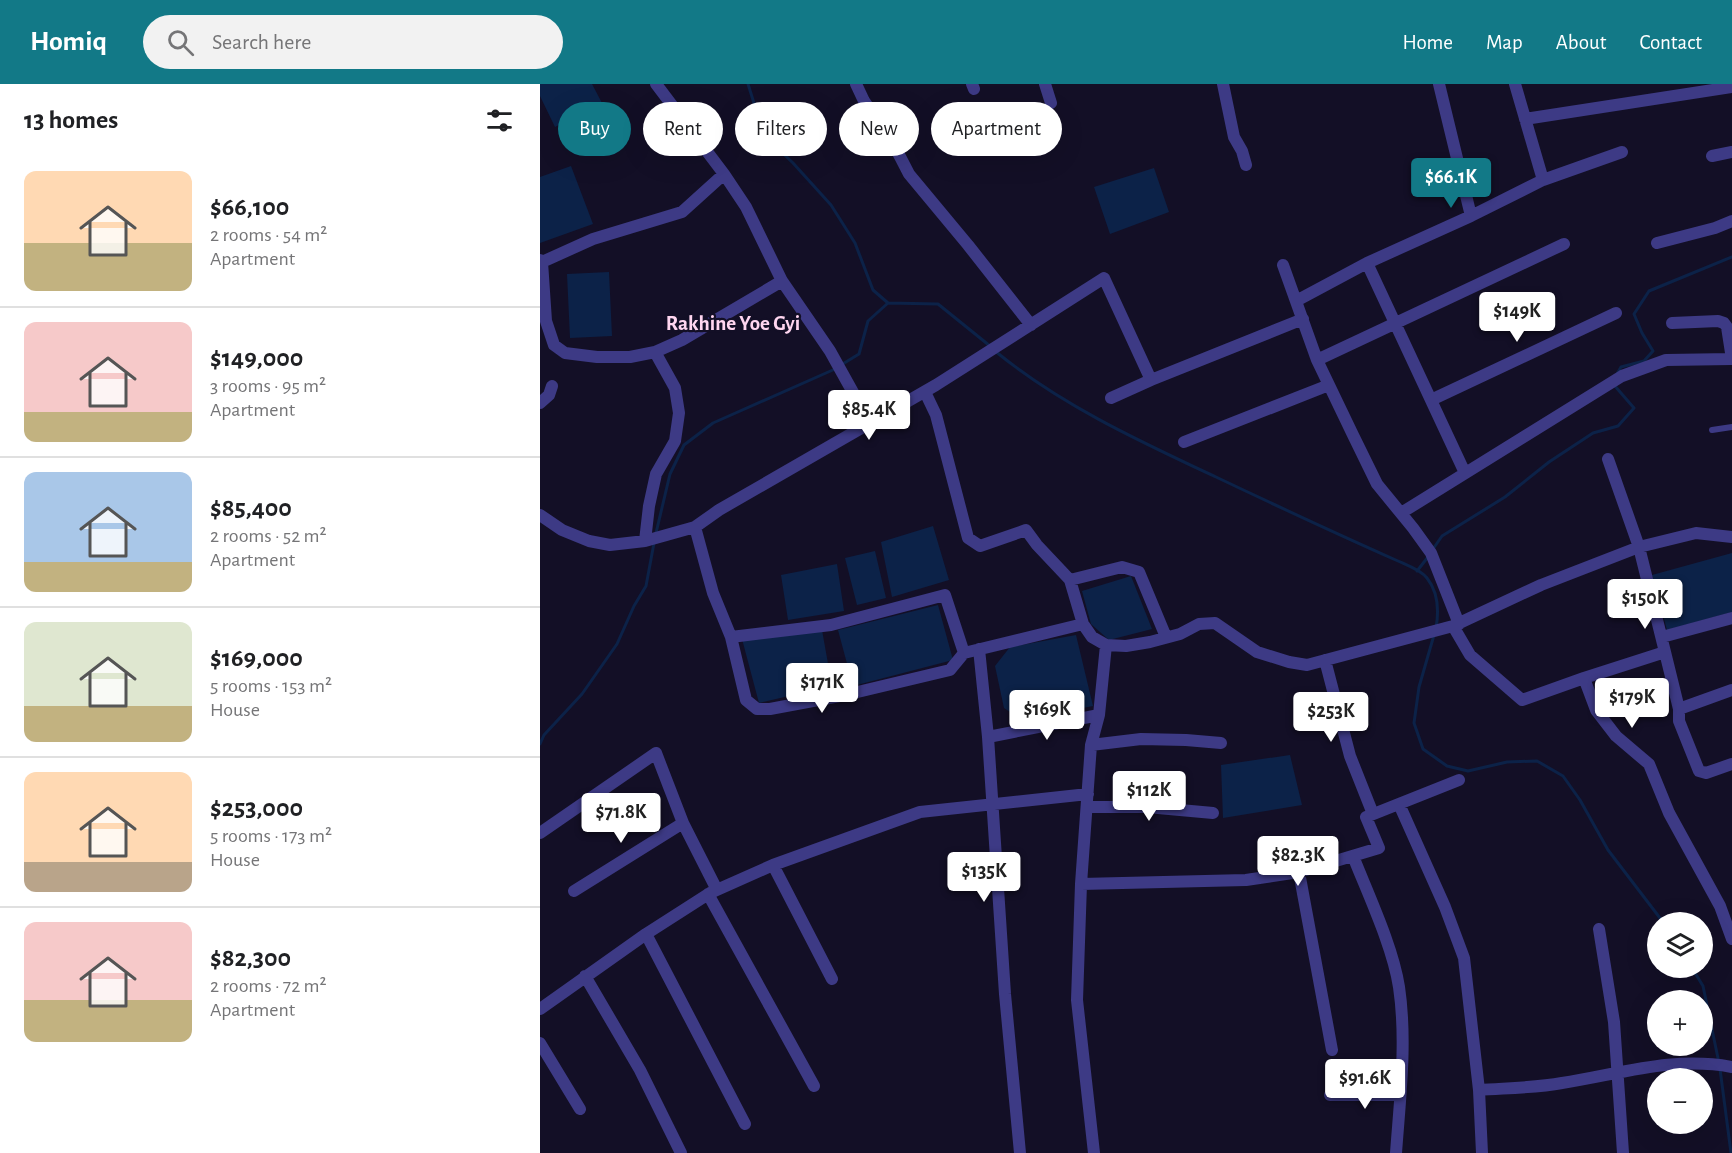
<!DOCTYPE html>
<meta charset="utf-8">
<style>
body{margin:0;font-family:"Alegreya Sans",sans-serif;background:#f2f2f2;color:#202124;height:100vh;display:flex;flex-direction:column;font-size:22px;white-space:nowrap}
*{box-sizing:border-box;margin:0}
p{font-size:20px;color:#757577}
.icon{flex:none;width:33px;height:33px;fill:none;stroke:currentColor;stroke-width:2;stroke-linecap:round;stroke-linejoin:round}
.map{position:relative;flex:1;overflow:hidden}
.side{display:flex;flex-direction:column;background:#fff;width:540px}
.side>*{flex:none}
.banner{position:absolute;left:18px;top:18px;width:570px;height:54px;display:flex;gap:12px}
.fabs{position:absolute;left:1107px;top:828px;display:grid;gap:12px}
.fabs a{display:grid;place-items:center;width:66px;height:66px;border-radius:50%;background:#fff;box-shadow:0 6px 24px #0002;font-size:30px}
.price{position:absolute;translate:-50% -51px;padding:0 14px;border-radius:6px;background:#fff;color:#222;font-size:20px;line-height:39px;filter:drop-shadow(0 2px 3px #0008)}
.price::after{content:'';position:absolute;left:50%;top:36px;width:18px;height:14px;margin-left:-9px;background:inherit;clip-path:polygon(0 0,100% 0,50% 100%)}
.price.selected{background:#127987;color:#fff}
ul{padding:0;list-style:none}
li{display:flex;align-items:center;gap:18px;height:150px;padding:0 24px}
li+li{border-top:2px solid #e0e0e0}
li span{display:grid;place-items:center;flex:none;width:168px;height:120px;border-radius:12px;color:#555}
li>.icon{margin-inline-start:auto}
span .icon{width:72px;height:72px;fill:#fffc;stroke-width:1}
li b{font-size:26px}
h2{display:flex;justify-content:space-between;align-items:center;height:72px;padding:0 24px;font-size:26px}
.pill{padding:0 21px;border-radius:27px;background:#fff;box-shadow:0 6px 24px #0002;font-size:21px;line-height:54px}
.pill.selected{background:#127987;color:#fff}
header{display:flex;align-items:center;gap:36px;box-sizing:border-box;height:84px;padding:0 30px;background:#127987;color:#fff}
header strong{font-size:28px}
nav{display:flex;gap:33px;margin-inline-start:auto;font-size:21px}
.search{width:420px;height:54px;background:#f2f2f2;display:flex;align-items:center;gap:15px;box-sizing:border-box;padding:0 21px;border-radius:33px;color:#757577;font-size:22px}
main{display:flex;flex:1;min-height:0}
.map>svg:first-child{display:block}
.water{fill:#0c2248}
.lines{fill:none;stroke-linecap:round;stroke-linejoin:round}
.stream{stroke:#0c2248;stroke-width:3}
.service{stroke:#3d3a85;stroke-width:6}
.minor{stroke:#3d3a85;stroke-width:12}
.labels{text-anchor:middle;stroke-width:4.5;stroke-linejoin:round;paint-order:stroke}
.quarter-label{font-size:21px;font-weight:bold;fill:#ffd6f0;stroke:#130f26}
</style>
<header>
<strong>Homiq</strong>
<div class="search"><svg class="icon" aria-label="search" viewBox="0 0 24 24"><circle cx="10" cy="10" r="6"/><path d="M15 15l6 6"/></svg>Search here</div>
<nav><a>Home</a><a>Map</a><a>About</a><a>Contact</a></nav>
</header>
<main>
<section class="side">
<h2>13 homes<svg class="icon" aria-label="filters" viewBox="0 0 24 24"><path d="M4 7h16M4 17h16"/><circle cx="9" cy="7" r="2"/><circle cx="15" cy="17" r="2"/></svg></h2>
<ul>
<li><span style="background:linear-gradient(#ffd9b3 60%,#c2b280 0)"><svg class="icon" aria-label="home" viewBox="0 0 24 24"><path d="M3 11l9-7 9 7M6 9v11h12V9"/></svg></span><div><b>$66,100</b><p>2 rooms · 54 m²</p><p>Apartment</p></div></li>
<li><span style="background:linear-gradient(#f6c9c9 75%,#c2b280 0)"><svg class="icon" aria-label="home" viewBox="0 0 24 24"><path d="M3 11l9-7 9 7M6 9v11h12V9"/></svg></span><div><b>$149,000</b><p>3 rooms · 95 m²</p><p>Apartment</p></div></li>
<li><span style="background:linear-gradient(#a9c7e8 75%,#c2b280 0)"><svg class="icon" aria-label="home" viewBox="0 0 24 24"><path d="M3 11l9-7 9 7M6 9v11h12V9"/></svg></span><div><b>$85,400</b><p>2 rooms · 52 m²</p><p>Apartment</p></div></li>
<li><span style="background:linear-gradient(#dfe7d0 70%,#c2b280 0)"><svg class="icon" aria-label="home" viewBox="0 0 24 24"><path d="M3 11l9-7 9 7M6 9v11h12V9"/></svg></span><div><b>$169,000</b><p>5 rooms · 153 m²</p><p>House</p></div></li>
<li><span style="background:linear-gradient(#ffd9b3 75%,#b9a48a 0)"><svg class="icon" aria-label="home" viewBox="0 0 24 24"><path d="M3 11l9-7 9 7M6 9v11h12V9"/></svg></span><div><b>$253,000</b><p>5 rooms · 173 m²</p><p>House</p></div></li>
<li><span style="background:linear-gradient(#f6c9c9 65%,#c2b280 0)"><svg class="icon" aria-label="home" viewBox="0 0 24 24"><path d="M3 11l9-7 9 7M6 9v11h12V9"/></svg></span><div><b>$82,300</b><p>2 rooms · 72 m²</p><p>Apartment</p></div></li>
</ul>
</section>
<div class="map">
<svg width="1192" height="1069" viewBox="0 0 1192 1069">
<rect width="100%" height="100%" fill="#130f26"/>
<path class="water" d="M0,0H52L62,19L15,43L0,12Z
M31,82L53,140L0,159V93Z
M614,84L629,128L570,150L554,103Z
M69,188L72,252L30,254L27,190Z
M393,442L409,496L352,513L341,458Z
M335,467L346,514L317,521L305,474Z
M1192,469V528L1127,546L1112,491Z
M297,480L304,527L248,536L241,491Z
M591,492L612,545L569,556L551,540L542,507Z
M398,521L413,576L313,602L298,546Z
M282,546L292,602L219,619L202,555Z
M536,551L553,622L482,636L464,624L455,582L470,563Z
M750,671L762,721L683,734L681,681Z"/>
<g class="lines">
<path class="stream" d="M208,0L224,51L253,79L291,121L315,159L333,206L348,219L398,220L450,262
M455,267C521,321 599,357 676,393C737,422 797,450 858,477C867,481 881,486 887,494C898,508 899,527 896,544
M301,281L319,270L328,237L348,219
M1077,290L1081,283L1104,277L1113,267L1102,249L1094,230L1109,207L1192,173
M116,449L130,390L144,361L173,339L295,285
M893,465L902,452L965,413L1009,378L1053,349L1078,342L1094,324L1074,301
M877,487L888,473
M894,551L879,603L874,639L883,665L907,682L928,687L967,678L997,677L1023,692L1040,716L1068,766L1123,838
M0,660L4,651L42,610L77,560L94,522L106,502L114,459
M1152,884L1163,902L1179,979
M1180,985L1191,1069"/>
<path class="service" d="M1172,346L1192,343"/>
<path class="minor" d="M116,0L184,90L206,123L242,197L290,267L330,339
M316,0L324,17L354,61L369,90L428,161L491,241
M432,0L434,5
M505,0L511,19
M683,0L694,53L702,67L706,81
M899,0L931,132
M975,0L1003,96
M985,35L1192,3
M1172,72L1192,68
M1117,159L1175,144L1192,137
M0,176L2,178L53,155L142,128L184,90
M2,178L6,237L14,261L25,269L57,273H90L115,268L142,256L242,197
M827,179L925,389
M743,181L777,276L813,351L837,400L873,444L891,469L919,540
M756,217L827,179L931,132L1003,96L1082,68
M777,276L1024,160
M385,308L396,331L428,454L440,462L486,446L497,461L530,496L543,540L552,553L566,561L586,562L610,558L640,550L659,540L675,539L717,568L749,578L767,581L913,542L1001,501L1099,463L1156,449L1192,453
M571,314L611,296L763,235
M891,316L1076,229
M0,319L9,311L12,302
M644,358L789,301
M861,429L1082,292L1126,276L1192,275L1187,243L1184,239L1178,237L1132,239
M0,431L22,446L49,457L70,461L105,457L155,443L179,426L396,301L564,194L611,296
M155,443L173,509L191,553L206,616L217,625H230L305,611L410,586L424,569L543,540
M105,457L109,422L116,390L135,357L139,329L135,304L115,268
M530,496L582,483L599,488L626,553
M913,542L930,571L982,616L1044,594L1056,626L1076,652L1109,680L1129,729L1180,822L1192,855
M191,553L291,541L405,511L424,569
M1122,553L1192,534
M439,565L448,653L465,910L480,1069
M1125,568L1139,625V637L1159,687L1166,689L1192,680
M785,576L810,672L833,730
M1044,594L1125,568L1099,463L1068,375
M1139,625L1192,606
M448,653L559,631
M551,661L601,655L646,656L681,659
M859,720L905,823L924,874L939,1006L942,1069
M547,723H607L673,729
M0,749L116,669L143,739L177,806
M813,772C828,810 853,863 859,903C867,957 860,1014 856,1069
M233,781L292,895
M759,788L792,966
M541,800L706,796L759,788L839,764L826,733L919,696
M34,807L143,739
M168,810L274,1002
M1059,845L1074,938L1083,1069
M106,850L205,1040
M45,892L100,986L141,1069
M0,925L106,850L170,809L233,781L380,728L548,710
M0,959L40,1025
M939,1006C967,1004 995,1004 1022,999C1081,990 1132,972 1192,983
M790,1011H860
M554,1069L537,916L541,800L551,661L559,631L566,561"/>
</g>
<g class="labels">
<g class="quarter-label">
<text x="193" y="246">Rakhine Yoe Gyi</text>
</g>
</g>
</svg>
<div class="fabs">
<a><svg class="icon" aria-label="layers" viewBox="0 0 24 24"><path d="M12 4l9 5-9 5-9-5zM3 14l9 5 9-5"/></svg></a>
<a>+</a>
<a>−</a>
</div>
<b class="price selected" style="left:911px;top:125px">$66.1K</b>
<b class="price" style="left:977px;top:259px">$149K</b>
<b class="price" style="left:329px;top:357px">$85.4K</b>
<b class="price" style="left:1105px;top:546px">$150K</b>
<b class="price" style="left:282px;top:630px">$171K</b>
<b class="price" style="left:1092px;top:645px">$179K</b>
<b class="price" style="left:507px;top:657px">$169K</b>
<b class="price" style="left:791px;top:659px">$253K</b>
<b class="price" style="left:609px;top:738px">$112K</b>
<b class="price" style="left:81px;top:760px">$71.8K</b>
<b class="price" style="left:758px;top:803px">$82.3K</b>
<b class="price" style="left:444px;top:819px">$135K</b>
<b class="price" style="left:825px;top:1026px">$91.6K</b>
<div class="banner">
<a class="pill selected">Buy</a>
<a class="pill">Rent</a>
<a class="pill">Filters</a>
<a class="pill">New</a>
<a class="pill">Apartment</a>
</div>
</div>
</main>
